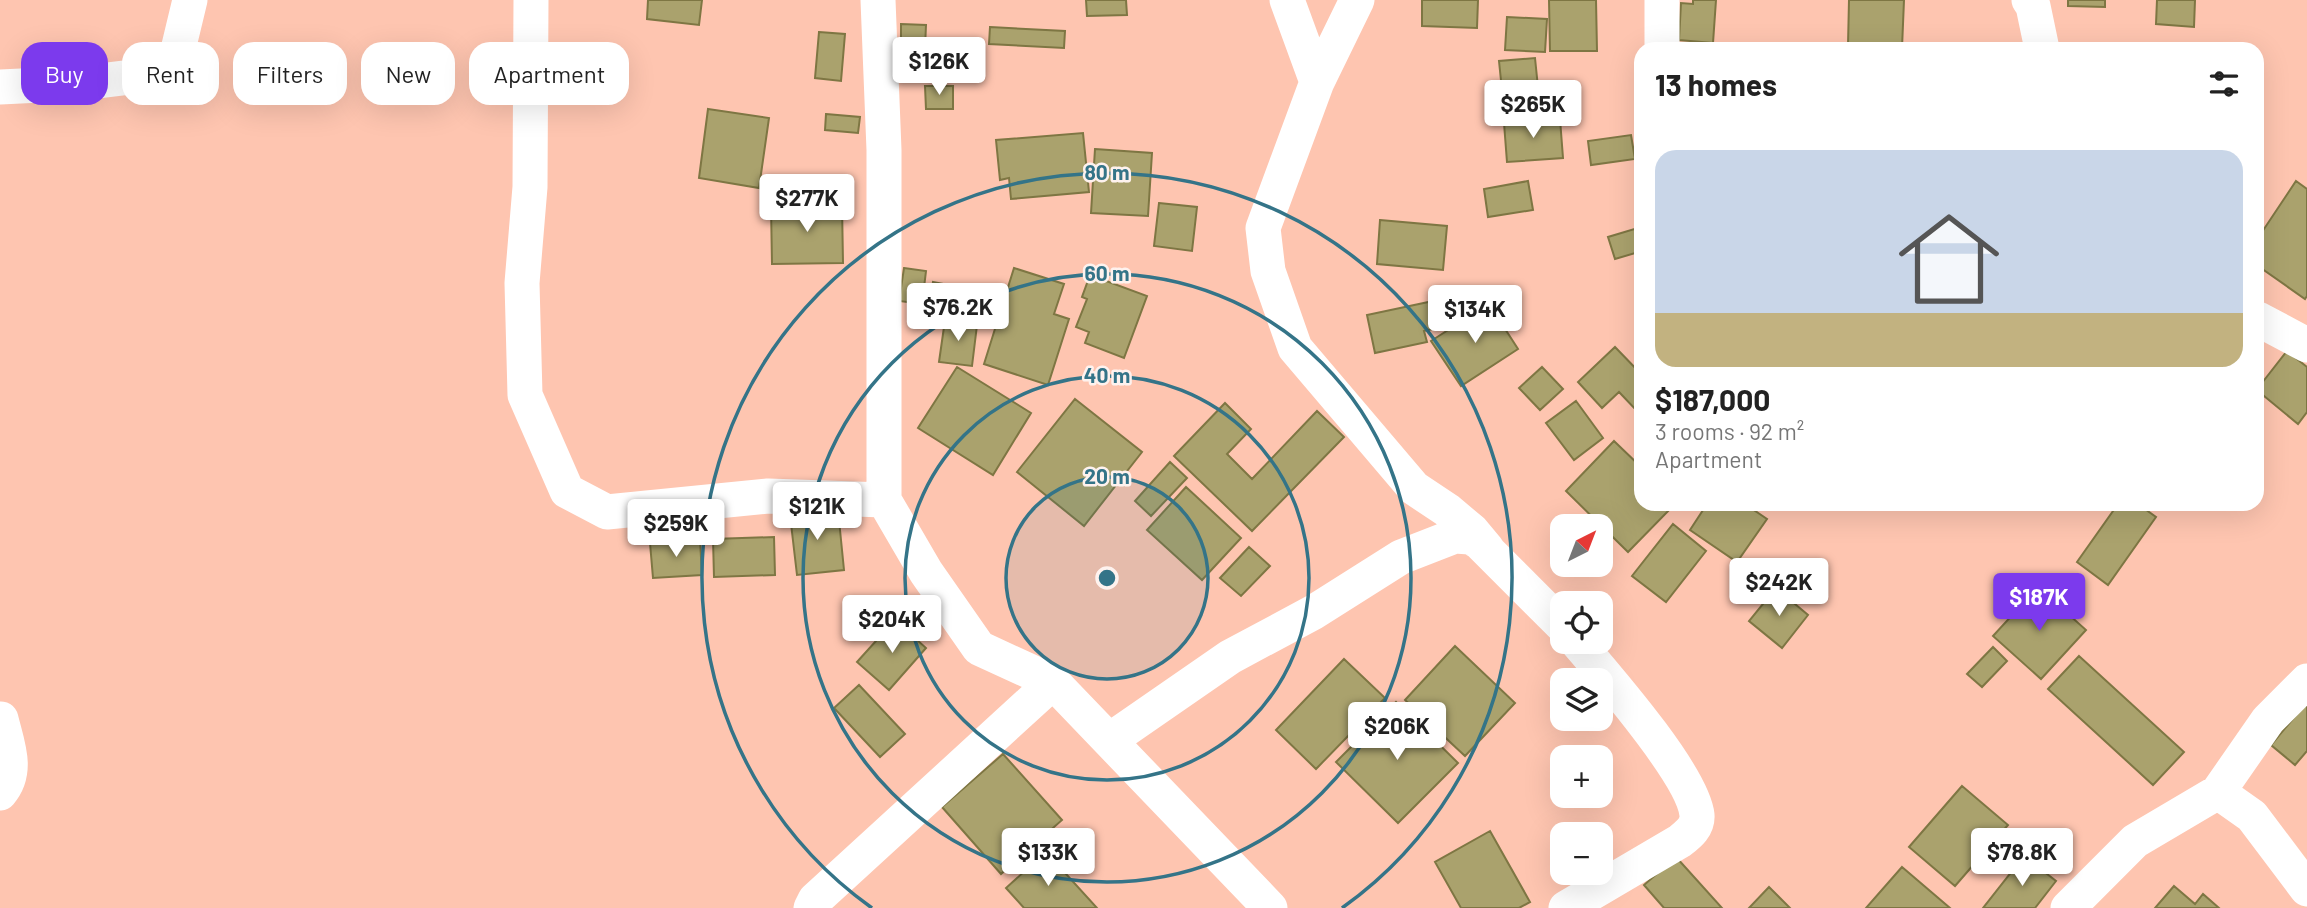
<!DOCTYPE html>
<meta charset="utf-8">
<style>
body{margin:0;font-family:Barlow,sans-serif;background:#f6f6f6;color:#222;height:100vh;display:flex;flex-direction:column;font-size:26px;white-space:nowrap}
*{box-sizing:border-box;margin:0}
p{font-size:23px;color:#767676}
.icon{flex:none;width:38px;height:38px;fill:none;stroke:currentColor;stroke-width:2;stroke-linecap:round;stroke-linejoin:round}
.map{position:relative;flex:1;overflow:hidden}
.details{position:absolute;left:1634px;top:42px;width:630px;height:469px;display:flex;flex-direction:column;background:#fff;border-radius:21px;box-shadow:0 7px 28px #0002}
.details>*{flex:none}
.guide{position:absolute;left:21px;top:42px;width:665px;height:63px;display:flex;gap:14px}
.needle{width:46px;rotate:42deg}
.buttons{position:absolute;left:1550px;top:514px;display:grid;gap:14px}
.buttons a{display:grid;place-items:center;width:63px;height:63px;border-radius:14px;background:#fff;box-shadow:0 7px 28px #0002;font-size:35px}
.price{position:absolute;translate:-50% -60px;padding:0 16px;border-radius:7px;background:#fff;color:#222;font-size:23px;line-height:46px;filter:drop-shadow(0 2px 4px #0008)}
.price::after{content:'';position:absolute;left:50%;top:42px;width:21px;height:16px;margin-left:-10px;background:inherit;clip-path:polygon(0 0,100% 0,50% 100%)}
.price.active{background:#7c3aed;color:#fff}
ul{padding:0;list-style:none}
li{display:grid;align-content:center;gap:14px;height:371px;padding:0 21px}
li span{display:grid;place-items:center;height:217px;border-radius:21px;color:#555}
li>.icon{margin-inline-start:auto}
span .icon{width:126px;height:126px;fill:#fffc;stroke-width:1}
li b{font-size:30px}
h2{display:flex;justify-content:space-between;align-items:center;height:84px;padding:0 21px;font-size:30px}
.pill{padding:0 24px;border-radius:21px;background:#fff;box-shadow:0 7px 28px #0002;font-size:24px;line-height:63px}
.pill.active{background:#7c3aed;color:#fff}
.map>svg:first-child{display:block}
.building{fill:#aaa26d;stroke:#7e7643;stroke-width:2}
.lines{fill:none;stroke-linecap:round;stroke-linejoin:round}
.minor{stroke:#fff;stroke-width:35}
.ring{fill:none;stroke:#347488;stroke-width:3.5}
.centre{fill:#347488;stroke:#fef2ee;stroke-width:3.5}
.ring-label{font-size:21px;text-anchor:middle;font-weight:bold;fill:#347488;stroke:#fef2ee;stroke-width:5;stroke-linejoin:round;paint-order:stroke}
</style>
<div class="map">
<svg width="2307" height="908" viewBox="0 0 2307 908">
<rect width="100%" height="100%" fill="#fec5b0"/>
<path class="building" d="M648,0H702L699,25L647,19Z
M1086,0H1126L1127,15L1087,16Z
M1422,0H1478L1477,28L1422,26Z
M1549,0H1596L1597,51H1550Z
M1693,0H1716L1713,43L1679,40L1681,3L1693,4Z
M1849,0H1904L1902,48L1848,46Z
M2068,0H2105V7L2068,6Z
M2157,0H2195L2194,27L2156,24Z
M1507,17L1547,19L1545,52L1505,50Z
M901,24L926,25L925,48L901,47Z
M990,27L1065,31L1064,48L989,44Z
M819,32L845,34L841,81L815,78Z
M1535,58L1540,107L1504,110L1499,61Z
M925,86H953V109H926Z
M708,109L769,118L759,188L699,178Z
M826,114L860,117L858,133L825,130Z
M1560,119L1563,158L1507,162L1504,123Z
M1083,133L1089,192L1011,199L1009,178L1000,180L996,140Z
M1631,135L1635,159L1591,165L1588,141Z
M1095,149L1152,153L1148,216L1091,213Z
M1528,181L1533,210L1488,217L1484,189Z
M2296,181L2307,189V296L2305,299L2258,266V238Z
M1159,203L1197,207L1192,251L1154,246Z
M842,205L843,263L772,264L771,206Z
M1380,220L1447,226L1443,270L1377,264Z
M1641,227L1642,251L1615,259L1608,237Z
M904,268L926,271L922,304L899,301Z
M1014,268L1064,284L1054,314L1069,319L1048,385L984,364Z
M1090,275L1147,296L1124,358L1085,343L1089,332L1076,327L1087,299L1082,297Z
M933,282L985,292L981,316L929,306Z
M1452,297L1456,315L1448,317L1450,325L1424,331L1427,342L1375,353L1367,315Z
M1489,304L1518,349L1461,386L1431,341Z
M945,320L977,325L972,366L939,362Z
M1615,347L1642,375V405L1636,410L1619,392L1602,408L1578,382Z
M2287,351L2307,367V412L2298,424L2258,391V388Z
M957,367L1031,413L993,475L918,428Z
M1542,367L1563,389L1540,410L1519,388Z
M1075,399L1142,452L1084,526L1017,472Z
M1576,401L1603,438L1574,460L1546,423Z
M1225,403L1251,429L1227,454L1252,479L1317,411L1344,437L1252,531L1174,456Z
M1614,441L1642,468V504H1675L1628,552L1566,491Z
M1170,462L1187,478L1151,516L1135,501Z
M1186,487L1241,538L1202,580L1147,530Z
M1707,504H1745L1767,519L1737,562L1690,530Z
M2118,504H2138L2156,517L2108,585L2077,562Z
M838,510L844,570L797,575L790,515Z
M1673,524L1706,551L1666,602L1632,576Z
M774,537L775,575L714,577L713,539Z
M700,540L702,575L653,578L650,543Z
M1249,547L1270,566L1241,596L1220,578Z
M2038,587L2086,630L2041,679L1993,636Z
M1776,588L1808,615L1782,648L1749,621Z
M895,620L926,648L889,690L857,662Z
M1455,646L1515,703L1465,756L1405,700Z
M1993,647L2007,661L1982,687L1967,674Z
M2079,656L2184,752L2153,785L2048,689Z
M1344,659L1385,698L1316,769L1276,730Z
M859,685L905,734L880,757L834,708Z
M1396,702L1458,763L1398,823L1336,762Z
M2307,702V751L2295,765L2271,745Z
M1003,754L1062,820L1001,874L942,807Z
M1962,786L2008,825L1955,886L1909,847Z
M1490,831L1530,902L1519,908H1461L1435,862Z
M1046,852L1097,908H1024L1006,888Z
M2024,856L2056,881L2035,908H1983Z
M1676,857L1722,908H1664L1644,885Z
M1902,867L1950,908H1866Z
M2174,886L2195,904L2203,894L2219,908H2155Z
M1769,887L1790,908H1749Z"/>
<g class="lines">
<path class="minor" d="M531,0L530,187L522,283L525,395L567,491L607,512L768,496L884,500
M878,0L884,150V500L926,572L979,648L1053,682L1270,908
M1287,0L1317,82
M1357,0L1317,82L1263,228L1268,271L1295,348L1414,488L1447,510L1472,531L1487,549
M2029,0L2033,6L2042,49
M1662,49V0
M0,87L82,83L156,74L172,62L177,54L190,0
M2258,319L2307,345
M1110,740L1230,657L1314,612L1401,557L1455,536L1470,537L1479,542L1563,626
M2218,792L2252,816L2307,889
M0,793C19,771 7,744 1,719
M811,908L815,900L1053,682
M1566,908L1680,841C1689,834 1698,827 1697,815C1693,775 1605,675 1577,642
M2068,908L2135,841L2218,792L2268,720L2307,681"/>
</g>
<circle cx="1107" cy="578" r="101" fill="#347488" fill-opacity=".12"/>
<g class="ring">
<circle cx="1107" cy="578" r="101"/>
<circle cx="1107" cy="578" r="202"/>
<circle cx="1107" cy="578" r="304"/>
<path d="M872 908A405 405 0 1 1 1342 908"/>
</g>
<circle cx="1107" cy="578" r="10" class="centre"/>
<g class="ring-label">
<text x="1107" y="180">80 m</text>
<text x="1107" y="281">60 m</text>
<text x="1107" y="383">40 m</text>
<text x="1107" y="484">20 m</text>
</g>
</svg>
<div class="buttons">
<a><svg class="needle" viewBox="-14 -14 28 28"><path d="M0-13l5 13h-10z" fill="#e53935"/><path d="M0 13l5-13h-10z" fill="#767676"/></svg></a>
<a><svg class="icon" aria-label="locate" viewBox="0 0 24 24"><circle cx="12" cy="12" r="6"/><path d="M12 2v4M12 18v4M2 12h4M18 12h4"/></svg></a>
<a><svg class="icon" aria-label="layers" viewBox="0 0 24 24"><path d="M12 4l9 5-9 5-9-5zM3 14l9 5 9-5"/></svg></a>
<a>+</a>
<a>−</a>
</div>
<b class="price" style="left:939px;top:97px">$126K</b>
<b class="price" style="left:1533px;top:140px">$265K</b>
<b class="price" style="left:807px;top:234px">$277K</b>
<b class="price" style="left:958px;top:343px">$76.2K</b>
<b class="price" style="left:1475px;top:345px">$134K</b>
<b class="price" style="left:817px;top:542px">$121K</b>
<b class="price" style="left:676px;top:559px">$259K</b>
<b class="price" style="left:1779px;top:618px">$242K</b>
<b class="price active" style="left:2039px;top:633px">$187K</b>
<b class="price" style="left:892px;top:655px">$204K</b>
<b class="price" style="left:1397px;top:762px">$206K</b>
<b class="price" style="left:1048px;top:888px">$133K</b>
<b class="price" style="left:2022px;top:888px">$78.8K</b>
<div class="guide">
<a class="pill active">Buy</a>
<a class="pill">Rent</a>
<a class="pill">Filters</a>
<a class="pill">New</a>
<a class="pill">Apartment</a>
</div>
<section class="details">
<h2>13 homes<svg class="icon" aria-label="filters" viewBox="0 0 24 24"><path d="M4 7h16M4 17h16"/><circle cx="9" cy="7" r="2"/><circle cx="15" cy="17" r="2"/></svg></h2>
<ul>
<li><span style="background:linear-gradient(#c9d6e8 75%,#c2b280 0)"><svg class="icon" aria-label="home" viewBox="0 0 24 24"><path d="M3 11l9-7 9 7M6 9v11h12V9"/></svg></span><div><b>$187,000</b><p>3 rooms · 92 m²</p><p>Apartment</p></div></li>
</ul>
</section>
</div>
